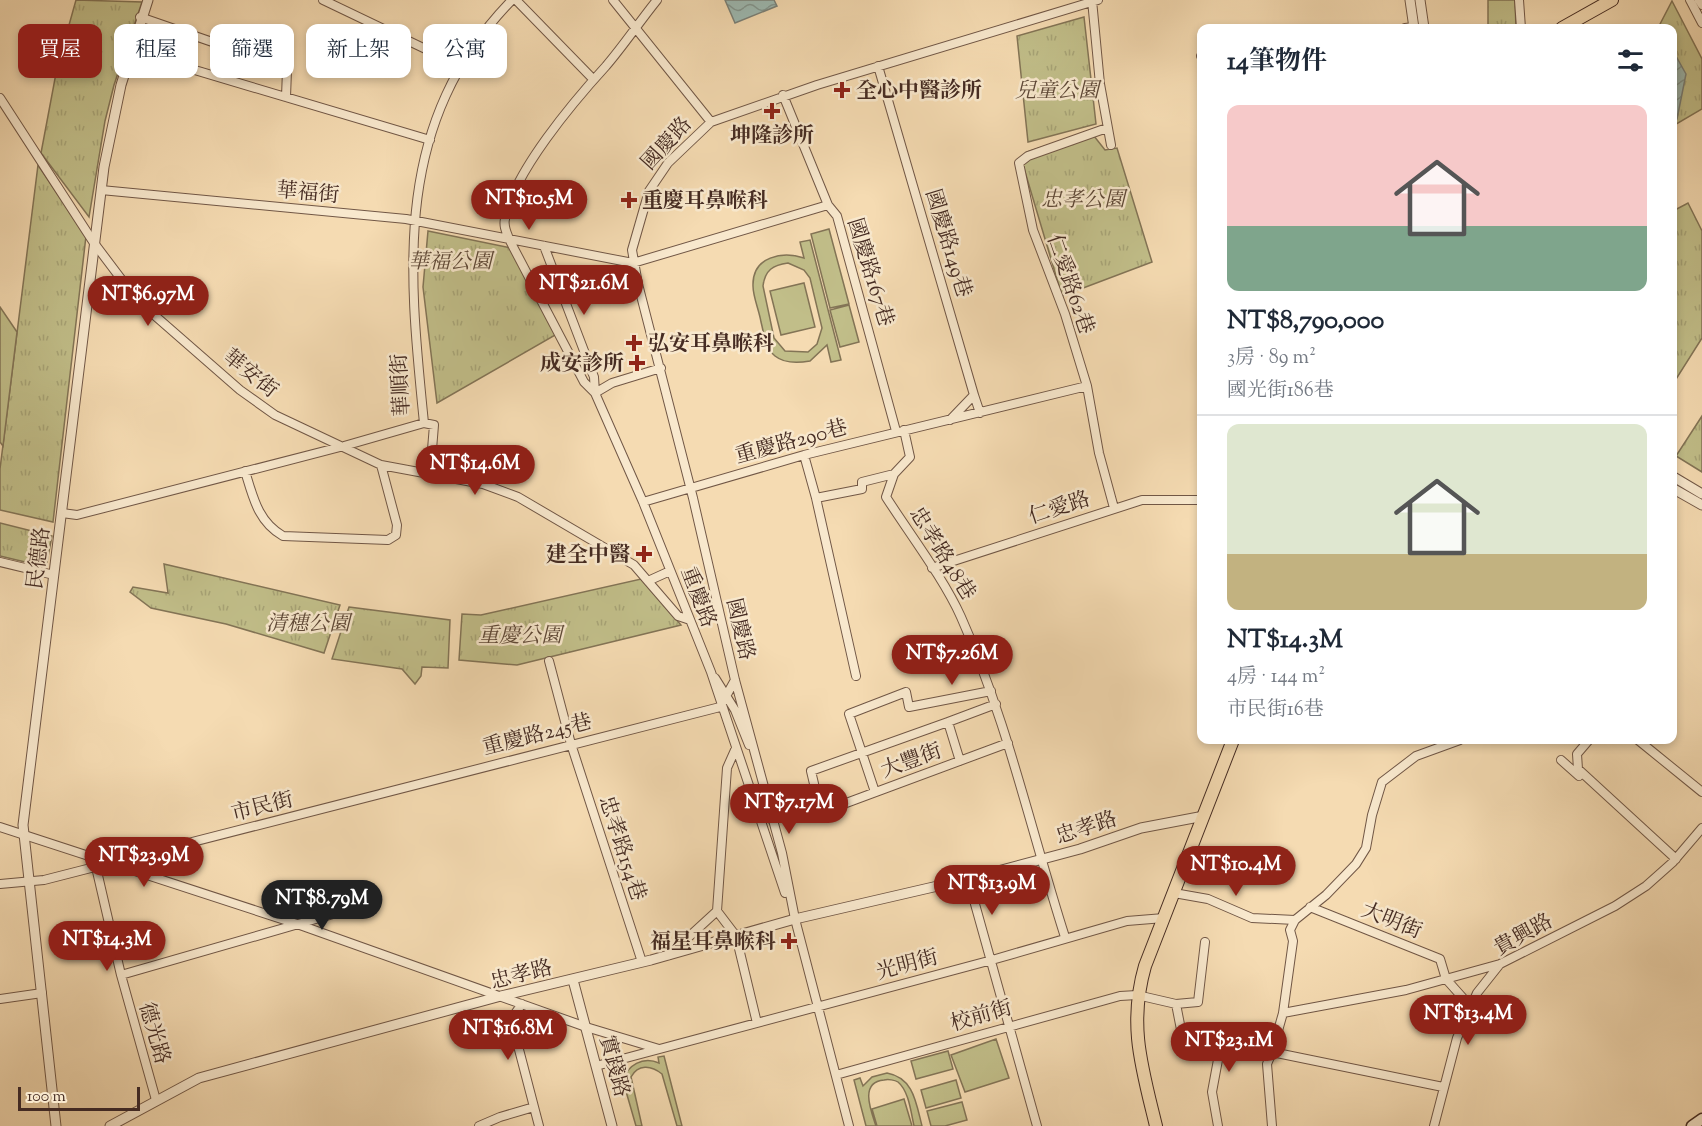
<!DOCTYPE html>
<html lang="zh-TW">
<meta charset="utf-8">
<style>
body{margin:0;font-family:"Sorts Mill Goudy","Noto Serif TC",serif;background:#f2f2f3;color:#1f2937;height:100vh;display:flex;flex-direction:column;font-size:22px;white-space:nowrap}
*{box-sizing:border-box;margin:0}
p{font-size:20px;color:#747a83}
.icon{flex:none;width:33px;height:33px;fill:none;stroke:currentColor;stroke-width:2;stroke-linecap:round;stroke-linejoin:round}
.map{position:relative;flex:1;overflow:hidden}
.side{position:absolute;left:1197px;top:24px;width:480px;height:720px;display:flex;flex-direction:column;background:#fff;border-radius:12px;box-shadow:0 3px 9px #0003}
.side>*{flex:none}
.guide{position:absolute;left:18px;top:24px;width:570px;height:54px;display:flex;gap:12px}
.scale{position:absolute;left:18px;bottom:15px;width:122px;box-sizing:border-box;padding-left:6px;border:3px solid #452b22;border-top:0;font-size:16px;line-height:21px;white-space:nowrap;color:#452b22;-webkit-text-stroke:4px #f8e8cd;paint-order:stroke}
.price{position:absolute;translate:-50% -51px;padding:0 14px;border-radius:21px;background:#8f2418;color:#fff;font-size:20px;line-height:39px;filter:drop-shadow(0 2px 3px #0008)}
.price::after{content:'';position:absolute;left:50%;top:36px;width:18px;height:14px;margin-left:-9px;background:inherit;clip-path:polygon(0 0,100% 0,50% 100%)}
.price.active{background:#222;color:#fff}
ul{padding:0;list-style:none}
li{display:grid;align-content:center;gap:12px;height:318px;padding:0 30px}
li+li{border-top:2px solid #e0e1e3}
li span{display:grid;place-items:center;height:186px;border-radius:12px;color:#555}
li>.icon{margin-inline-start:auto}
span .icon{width:108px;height:108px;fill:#fffc;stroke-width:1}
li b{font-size:26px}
h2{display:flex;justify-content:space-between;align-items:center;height:72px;padding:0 30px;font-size:26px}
.tag{padding:0 21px;border-radius:12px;background:#fff;box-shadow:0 3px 9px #0003;font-size:21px;line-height:54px}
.tag.active{background:#8f2418;color:#fff}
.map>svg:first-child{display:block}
.grass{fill:url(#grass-tufts);stroke:#837456;stroke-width:1.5}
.garden{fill:#c1be89;stroke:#837456;stroke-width:1.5;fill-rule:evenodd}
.water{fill:url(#water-waves);stroke:#7a8179;stroke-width:1.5}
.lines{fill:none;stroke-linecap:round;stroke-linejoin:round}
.minor-casing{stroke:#715746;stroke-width:10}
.tertiary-casing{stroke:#715746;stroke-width:11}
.secondary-casing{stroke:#452b22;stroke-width:13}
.primary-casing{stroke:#452b22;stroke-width:14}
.minor{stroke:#f8e8cd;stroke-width:8}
.tertiary{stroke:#f8e8cd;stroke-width:9}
.secondary{stroke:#f8e8cd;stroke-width:10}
.primary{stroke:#f5dbb2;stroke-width:12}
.poi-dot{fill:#8f2418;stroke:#f8e8cd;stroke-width:2}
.labels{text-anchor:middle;stroke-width:5;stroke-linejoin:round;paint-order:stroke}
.poi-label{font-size:21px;font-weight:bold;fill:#452b22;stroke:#f8e8cd;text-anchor:start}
.park-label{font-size:21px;font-style:italic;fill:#5e4837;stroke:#f8e8cd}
.street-label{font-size:21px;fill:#452b22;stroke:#f8e8cd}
</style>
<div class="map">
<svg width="1702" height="1126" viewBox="0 0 1702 1126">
<defs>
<pattern id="grass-tufts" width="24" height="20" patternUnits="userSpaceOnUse" patternTransform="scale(1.5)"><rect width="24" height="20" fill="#c1be89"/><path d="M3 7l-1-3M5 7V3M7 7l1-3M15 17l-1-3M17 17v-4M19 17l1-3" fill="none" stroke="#a7a376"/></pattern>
<pattern id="water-waves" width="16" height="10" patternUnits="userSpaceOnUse" patternTransform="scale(1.5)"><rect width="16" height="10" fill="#9dbab3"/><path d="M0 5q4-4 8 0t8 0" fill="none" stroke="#829791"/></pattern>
</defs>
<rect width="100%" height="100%" fill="#f5dbb2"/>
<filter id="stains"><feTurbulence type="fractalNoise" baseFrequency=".00333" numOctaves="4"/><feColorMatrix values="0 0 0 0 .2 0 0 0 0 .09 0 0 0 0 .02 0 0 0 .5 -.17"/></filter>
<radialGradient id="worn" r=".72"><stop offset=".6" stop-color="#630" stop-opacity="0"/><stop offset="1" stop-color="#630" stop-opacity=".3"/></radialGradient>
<path class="grass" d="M76,0L142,2L114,85L105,121L89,217L41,153L57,68Z
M1488,0H1515L1516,28H1488Z
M1672,1L1702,59V109L1673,126L1672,28H1658Z
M1084,17L1096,124L1028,142L1017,36Z
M1090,131L1105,150L1117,148L1152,262L1062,296L1023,165L1027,152Z
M38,165L86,236L53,522L0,510V469Z
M1688,203L1702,231V338L1673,384V211Z
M428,231L511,248L557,334L437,403L423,287Z
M1702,416V472L1676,456Z
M0,523L52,536L46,567L0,556Z
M164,564L340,605L324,653L226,624L151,608L130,592L133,587L168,593Z
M641,579L681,625L517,665L459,660L462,614L481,615Z
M349,607L450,620L448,668L422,667L421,676L415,684L402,669L332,659Z"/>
<path class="garden" d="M829,229L849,304L830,308L811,234Z
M810,240L841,360L831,362L827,345L810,361C799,363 785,364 775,356C765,348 764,333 761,322C759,310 753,297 753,286C752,256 783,251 804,258L800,242ZM788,263L804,270L810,278L822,328L817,344L808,352L785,351L774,338L763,286C765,270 773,265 788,263Z
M804,283L815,327L781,335L770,291Z
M849,305L859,342L840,347L830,310Z
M0,307L17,332L3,446L0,442Z
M996,1039L1009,1078L965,1092L951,1055Z
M948,1051L953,1069L916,1079L911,1061Z
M664,1056L682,1126H677L662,1074C651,1065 638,1064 631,1077L642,1126H636L623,1081C627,1065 643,1056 659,1063L658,1057Z
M887,1073C914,1078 916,1103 922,1126H914C911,1113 909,1091 898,1082C895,1080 888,1079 884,1080C859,1082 871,1111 876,1126H866L854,1080L860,1078L863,1086L872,1077Z
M956,1080L961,1098L926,1108L921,1090Z
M904,1099L912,1126H877L872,1109Z
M962,1102L967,1120L945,1126H931L927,1111Z"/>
<path class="water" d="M725,0H774L777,6L735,23Z
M1672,49L1686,74L1677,119L1673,121Z"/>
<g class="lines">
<g class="minor-casing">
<path id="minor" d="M323,0L461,66
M516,0L593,79
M613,0L711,122
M1092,0L1100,84L1111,145
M1519,0L1521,28
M1690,0L1702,23
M1699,0L1702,5
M140,17L273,63L287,70L286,97
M1405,28L1414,27
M131,51L430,140
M1201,56H1202
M878,66L974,395L950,420
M783,95L828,205L837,216L896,431
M0,98L94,243L137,300L240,390L275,415L381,465L483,484L518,497L634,565L678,616L687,619
M1107,128L1028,156L1019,163L1033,230L1065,314L1087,386L1099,453L1114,508
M101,190L406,219L633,263L828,205
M544,246L594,377L595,393L643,502L711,672L785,893
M595,393L584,382L510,241C507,233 503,227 505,219C513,173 574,101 606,66C624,45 640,21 657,0
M595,393L612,383L661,368
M974,395L980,413
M424,423C408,266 393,122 512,0
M804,455L816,498L862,489V482L894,474L910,457L904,430
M245,471C253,497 258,522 283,536L388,540L396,535L397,525L381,465
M894,474L886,497C909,533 944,579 961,617C1007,720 1031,831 1065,937
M816,498L856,676
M643,502L804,455L1087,386
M62,513L77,515L344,446L424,423L434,425L430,474
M0,562L54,575
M932,568L1142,500H1202
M648,581L670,571
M549,661L571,744L642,962
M715,678L735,710L749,745
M948,722L996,704
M1589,740L1577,754L1578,769L1676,859
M1638,740L1702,792
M1561,760L1579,776
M875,792L849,714L906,692L909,707L991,691
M819,805L811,771L948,722L960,761
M771,819L819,805L822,812L1008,743
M0,827L297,924L586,1027L659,1049
M96,867L121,975L340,912
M968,879L1037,1126
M0,884L44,880L720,707L735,680
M1174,893L1208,899L1252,918L1295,920
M1310,907L1440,959L1446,979L1471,1007
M717,911L736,936L757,1023
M669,955L717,911L727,768L735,750
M121,975L156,1100
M0,999L42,993
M522,1004L511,1019L539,1126
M1176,1004L1198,1002L1205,942
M1283,1013L1406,990L1500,964
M596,1066L992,960L1127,921L1164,918
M836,1075L1120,996L1137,995L1176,1004L1185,1050L1220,1049
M1443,1087L1272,1052L1283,1013L1293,941L1290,930L1295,920L1326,895L1356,864L1366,848L1372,815L1382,782L1416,756L1460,740
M479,1126L500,1117L534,1107
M849,1126L795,919L782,853L735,680L693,498L638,284L632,250L649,191L668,163L711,122L817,85L1098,0
M1218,1126L1212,1092L1220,1049L1272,1052L1267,1064L1272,1126
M1434,1126L1457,1038L1477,993L1500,964L1615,906L1646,886L1673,862L1702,828"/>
</g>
<g class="tertiary-casing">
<path id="tertiary" d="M1410,0L1414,28
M1420,0L1424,28
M1672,476L1702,494
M1672,488L1702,505
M573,980L612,1126
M56,1126L23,825L104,167L121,85L148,0
M110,1126L199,1078L501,996L651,960L795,919L968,879L1080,849L1141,828L1204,816"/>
</g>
<g class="secondary-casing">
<path id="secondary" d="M1692,1126L1702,1119"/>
</g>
<g class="primary-casing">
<path id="primary" d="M1562,28L1612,0
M1156,1126C1142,1068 1128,1025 1145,966L1233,740"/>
</g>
<use href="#minor" class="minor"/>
<use href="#tertiary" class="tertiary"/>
<use href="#secondary" class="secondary"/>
<use href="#primary" class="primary"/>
</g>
<g class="poi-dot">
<path d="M839 81h6v6h6v6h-6v6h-6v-6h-6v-6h6z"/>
<path d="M769 102h6v6h6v6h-6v6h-6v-6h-6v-6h6z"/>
<path d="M626 191h6v6h6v6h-6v6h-6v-6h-6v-6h6z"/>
<path d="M631 334h6v6h6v6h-6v6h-6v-6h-6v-6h6z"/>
<path d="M634 354h6v6h6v6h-6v6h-6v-6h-6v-6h6z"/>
<path d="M641 545h6v6h6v6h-6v6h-6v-6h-6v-6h6z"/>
<path d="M786 932h6v6h6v6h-6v6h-6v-6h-6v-6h6z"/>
</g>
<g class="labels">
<g class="poi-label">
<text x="856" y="97">全心中醫診所</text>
<text x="772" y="142" text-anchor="middle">坤隆診所</text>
<text x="642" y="207">重慶耳鼻喉科</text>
<text x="648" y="350">弘安耳鼻喉科</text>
<text x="624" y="370" text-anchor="end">成安診所</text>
<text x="630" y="561" text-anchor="end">建全中醫</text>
<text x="776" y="948" text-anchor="end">福星耳鼻喉科</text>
</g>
<g class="park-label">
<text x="1057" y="97">兒童公園</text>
<text x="1083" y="206">忠孝公園</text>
<text x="450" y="268">華福公園</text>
<text x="308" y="630">清穗公園</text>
<text x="520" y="642">重慶公園</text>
</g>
<g class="street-label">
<text transform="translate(666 143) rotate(-48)" y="7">國慶路</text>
<text transform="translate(308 192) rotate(5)" y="7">華福街</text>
<text transform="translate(949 243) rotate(73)" y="7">國慶路149巷</text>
<text transform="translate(871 272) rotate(73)" y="7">國慶路167巷</text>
<text transform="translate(1071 284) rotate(71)" y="7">仁愛路62巷</text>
<text transform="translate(251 373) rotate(39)" y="7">華安街</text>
<text transform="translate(400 385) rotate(-93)" y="7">華順街</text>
<text transform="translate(791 441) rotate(-15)" y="7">重慶路290巷</text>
<text transform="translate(1059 507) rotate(-18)" y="7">仁愛路</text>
<text transform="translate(943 553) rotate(58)" y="7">忠孝路48巷</text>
<text transform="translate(38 558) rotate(-83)" y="7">民德路</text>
<text transform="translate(699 597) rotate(69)" y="7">重慶路</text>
<text transform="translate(741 629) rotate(77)" y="7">國慶路</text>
<text transform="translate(537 734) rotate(-14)" y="7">重慶路245巷</text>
<text transform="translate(911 760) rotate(-20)" y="7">大豐街</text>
<text transform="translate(262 806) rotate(-14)" y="7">市民街</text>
<text transform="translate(1086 827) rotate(-18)" y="7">忠孝路</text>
<text transform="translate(623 848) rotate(72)" y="7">忠孝路154巷</text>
<text transform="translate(1392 920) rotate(22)" y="7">大明街</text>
<text transform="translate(1523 934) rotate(-29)" y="7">貴興路</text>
<text transform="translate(907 964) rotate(-15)" y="7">光明街</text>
<text transform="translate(521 974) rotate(-14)" y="7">忠孝路</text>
<text transform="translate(981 1015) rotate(-16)" y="7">校前街</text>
<text transform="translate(155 1033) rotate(74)" y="7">德光路</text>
<text transform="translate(615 1066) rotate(75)" y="7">實踐路</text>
</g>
</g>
<rect width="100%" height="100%" filter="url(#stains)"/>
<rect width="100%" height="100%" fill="url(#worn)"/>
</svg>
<div class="scale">100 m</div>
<b class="price" style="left:529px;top:231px">NT$10.5M</b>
<b class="price" style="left:584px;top:316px">NT$21.6M</b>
<b class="price" style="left:148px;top:327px">NT$6.97M</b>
<b class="price" style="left:475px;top:496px">NT$14.6M</b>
<b class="price" style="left:952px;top:686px">NT$7.26M</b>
<b class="price" style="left:789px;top:835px">NT$7.17M</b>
<b class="price" style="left:144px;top:888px">NT$23.9M</b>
<b class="price" style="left:1236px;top:897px">NT$10.4M</b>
<b class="price" style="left:992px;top:916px">NT$13.9M</b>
<b class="price active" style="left:322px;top:931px">NT$8.79M</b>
<b class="price" style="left:107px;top:972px">NT$14.3M</b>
<b class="price" style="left:1468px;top:1046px">NT$13.4M</b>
<b class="price" style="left:508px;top:1061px">NT$16.8M</b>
<b class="price" style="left:1229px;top:1073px">NT$23.1M</b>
<div class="guide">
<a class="tag active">買屋</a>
<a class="tag">租屋</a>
<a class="tag">篩選</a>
<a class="tag">新上架</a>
<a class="tag">公寓</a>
</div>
<section class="side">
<h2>14筆物件<svg class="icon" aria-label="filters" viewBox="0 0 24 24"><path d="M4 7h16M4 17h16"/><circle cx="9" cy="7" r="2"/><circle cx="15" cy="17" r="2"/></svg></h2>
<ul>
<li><span style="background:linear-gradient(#f6c9c9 65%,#7fa58c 0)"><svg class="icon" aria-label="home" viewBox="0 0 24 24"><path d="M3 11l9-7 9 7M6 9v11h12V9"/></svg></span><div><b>NT$8,790,000</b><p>3房 · 89 m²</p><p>國光街186巷</p></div></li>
<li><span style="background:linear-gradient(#dfe7d0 70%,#c2b280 0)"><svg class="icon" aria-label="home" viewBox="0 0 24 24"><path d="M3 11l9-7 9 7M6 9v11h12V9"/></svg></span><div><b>NT$14.3M</b><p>4房 · 144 m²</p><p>市民街16巷</p></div></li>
</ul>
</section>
</div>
